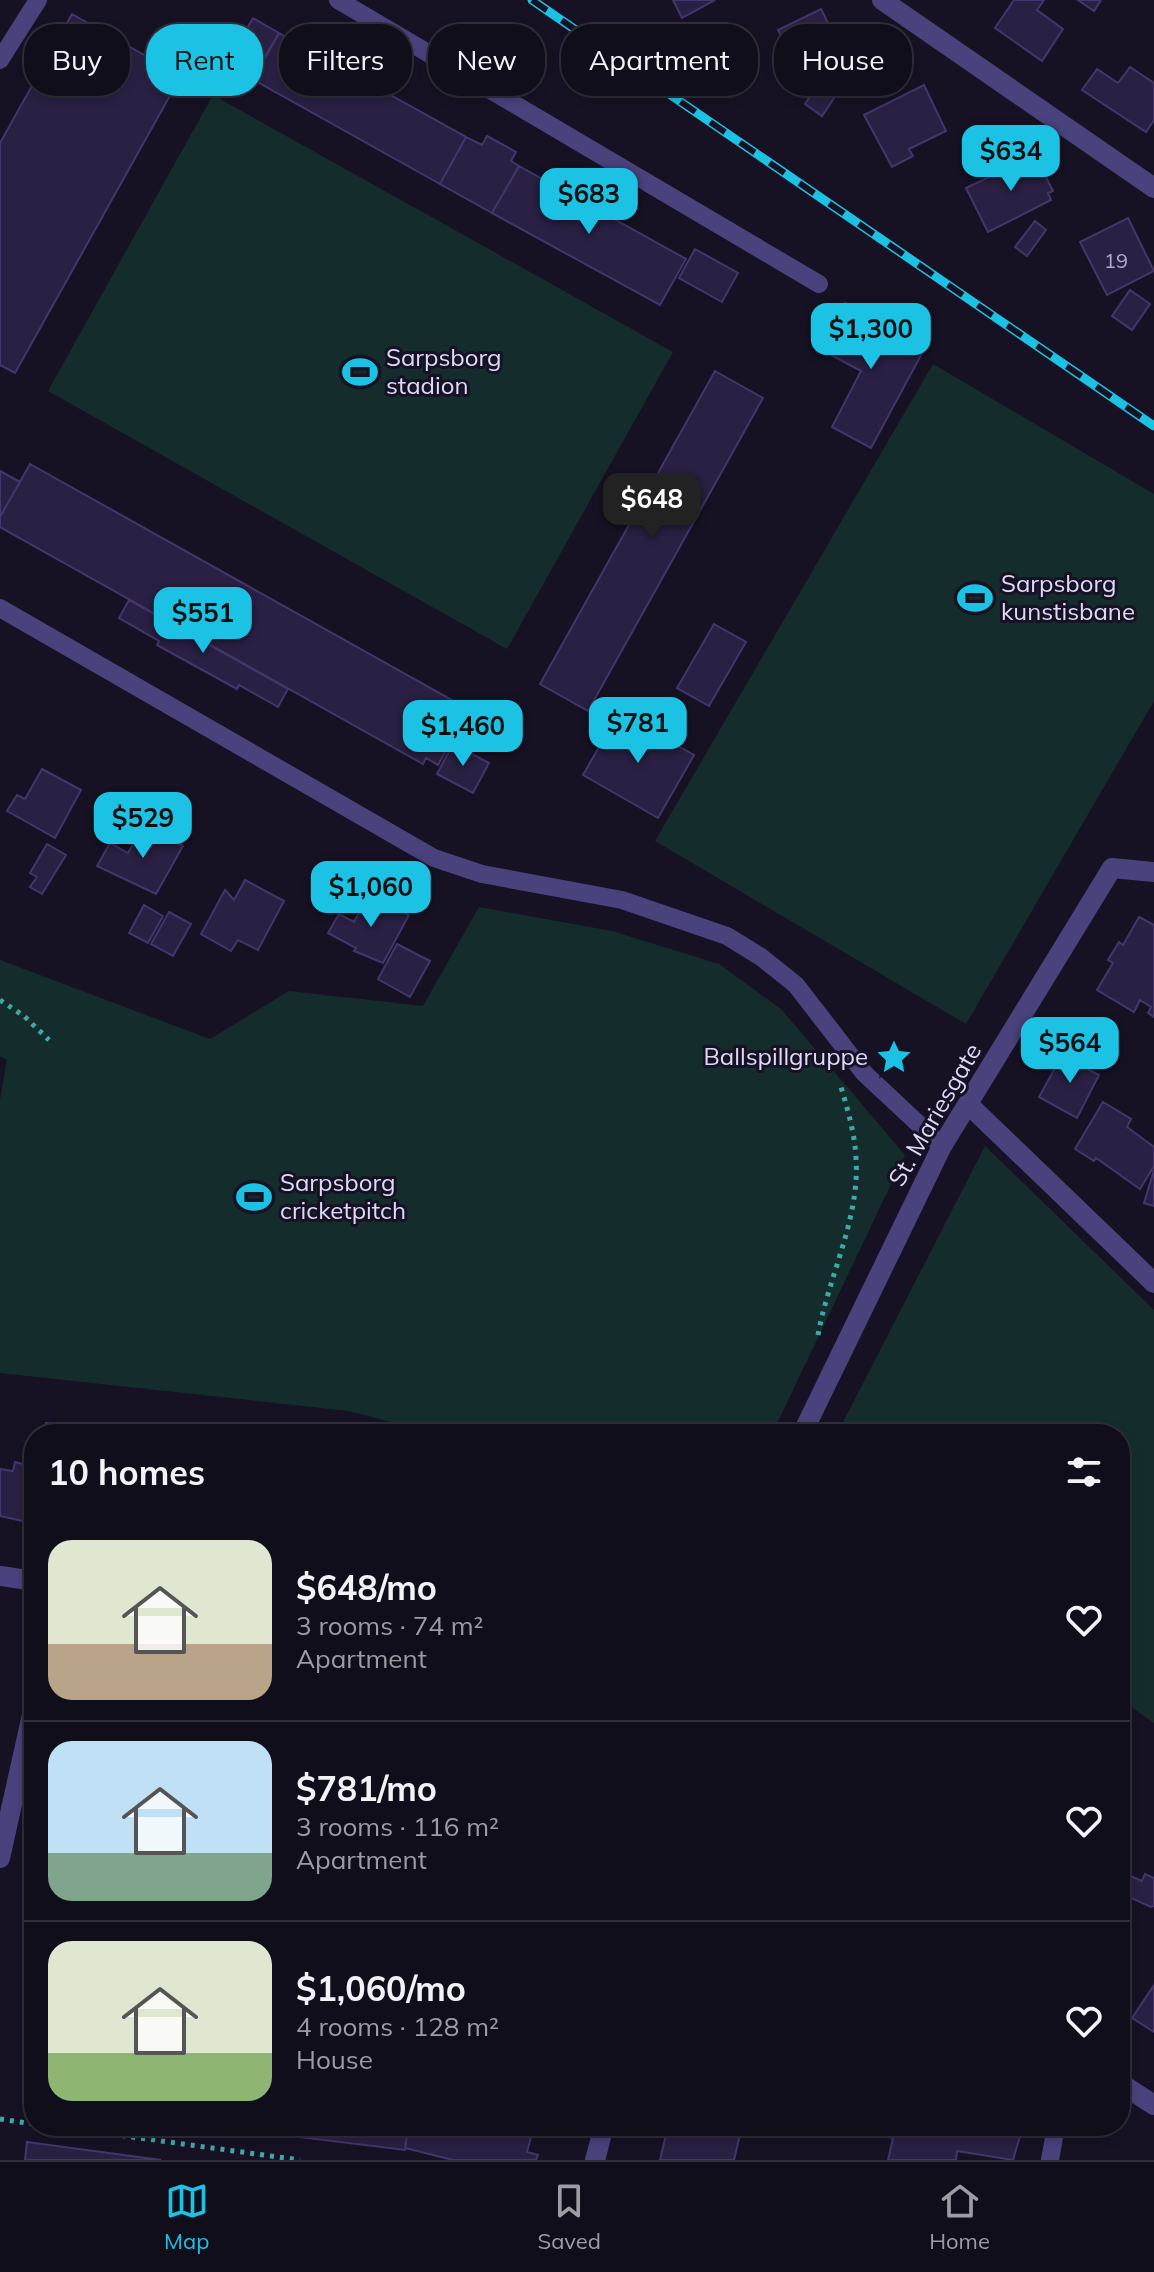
<!DOCTYPE html>
<meta charset="utf-8">
<style>
body{margin:0;font-family:Mulish,sans-serif;background:#191724;color:#f1f3f6;height:100vh;display:flex;flex-direction:column;font-size:30px;white-space:nowrap}
*{box-sizing:border-box;margin:0}
p{font-size:26px;color:#9c9ca3}
.icon{flex:none;width:44px;height:44px;fill:none;stroke:currentColor;stroke-width:2;stroke-linecap:round;stroke-linejoin:round}
.map{position:relative;flex:1;overflow:hidden}
.details{position:absolute;left:24px;top:1424px;width:1106px;height:712px;display:flex;flex-direction:column;background:#100e1b;border-radius:32px;box-shadow:0 4px 12px #0003,0 0 0 2px #302e3a}
.details>*{flex:none}
.guide{position:absolute;left:24px;top:24px;width:1106px;height:72px;display:flex;gap:16px}
.price{position:absolute;translate:-50% -68px;padding:0 18px;border-radius:16px;background:#1cc2e4;color:#111;font-size:26px;line-height:52px;filter:drop-shadow(0 2px 4px #0008)}
.price::after{content:'';position:absolute;left:50%;top:48px;width:24px;height:18px;margin-left:-12px;background:inherit;clip-path:polygon(0 0,100% 0,50% 100%)}
.price.current{background:#222;color:#fff}
ul{padding:0;list-style:none}
li{display:flex;align-items:center;gap:24px;height:200px;padding:0 24px}
li+li{border-top:2px solid #302e3a}
li span{display:grid;place-items:center;flex:none;width:224px;height:160px;border-radius:24px;color:#555}
li>.icon{margin-inline-start:auto}
span .icon{width:96px;height:96px;fill:#fffc;stroke-width:1}
li b{font-size:34px}
h2{display:flex;justify-content:space-between;align-items:center;height:96px;padding:0 24px;font-size:34px}
.chip{padding:0 28px;border-radius:32px;background:#100e1b;box-shadow:0 4px 12px #0003,0 0 0 2px #302e3a;font-size:28px;line-height:72px}
.chip.current{background:#1cc2e4;color:#111}
.tab-bar{display:flex;justify-content:space-around;align-items:center;height:112px;border-top:2px solid #302e3a;background:#100e1b;font-size:22px;color:#9c9ca3}
.tab-bar a{display:grid;justify-items:center;gap:4px}
.tab-bar .current{color:#1cc2e4}
.map>svg:first-child{display:block}
.green{fill:#152c2d}
.building{fill:#292043;stroke:#44356c;stroke-width:2}
.lines{fill:none;stroke-linecap:round;stroke-linejoin:round}
.path{stroke:#3ea9aa;stroke-width:5;stroke-dasharray:4 6;stroke-linecap:butt}
.lane{stroke:#49427d;stroke-width:18}
.street{stroke:#49427d;stroke-width:20}
.rail-casing{stroke:#1cc2e4;stroke-width:9}
.rail{stroke:#161224;stroke-width:6;stroke-dasharray:18;stroke-linecap:butt}
.labels{text-anchor:middle;stroke-width:6;stroke-linejoin:round;paint-order:stroke}
.number-label{font-size:20px;fill:#b2abcc}
.poi-label{font-size:24px;fill:#dfd9fa;stroke:#161224;text-anchor:start}
.street-label{font-size:24px;fill:#dfd9fa;stroke:#161224}
</style>
<div class="map">
<svg width="1154" height="2160" viewBox="0 0 1154 2160">
<rect width="100%" height="100%" fill="#161224"/>
<path class="green" d="M213,95L673,352L507,649L48,391Z
M933,364L1154,494V701L966,1024L655,841Z
M479,907L612,931L719,964L781,1009L905,1155L772,1434H436L349,1411L0,1373V1100L7,1059L0,1057V960L210,1039L289,991L423,1006Z
M985,1146L1154,1310V1723L1120,1699V1434H837Z"/>
<path class="building" d="M673,0H715L682,18Z
M1014,0H1044L1037,10L1063,29L1042,61L995,28Z
M1078,0H1101L1094,11Z
M821,9L844,55L835,59L839,67L806,84L778,30Z
M72,14L181,76L15,373L0,365V143Z
M253,18L279,33L261,65L235,50Z
M706,25L724,37L696,74L681,65Z
M279,33L466,137L440,184L252,79Z
M1130,67L1154,83V120L1146,132L1082,90L1097,69L1118,83Z
M823,77L840,89L822,116L805,104Z
M924,85L946,131L909,149L913,156L892,167L864,115Z
M487,136L516,152L511,161L519,166L492,213L440,184L466,137L482,145Z
M1035,155L1053,191L1048,193L1051,200L988,232L966,188Z
M519,166L686,259L660,305L492,213Z
M1128,218L1154,271L1107,295L1080,242Z
M1035,221L1046,230L1027,256L1015,247Z
M695,249L738,273L722,302L679,278Z
M1130,290L1150,304L1132,330L1112,316Z
M845,303L926,346L871,448L832,427L861,371L820,349Z
M715,371L763,398L588,711L540,684Z
M30,464L457,703L446,723L458,729L438,765L426,758L423,764L0,527V517Z
M0,471L20,482L0,517Z
M129,600L288,689L278,707L239,685L237,689L157,645L159,641L119,618Z
M714,624L746,642L709,706L677,688Z
M619,712L694,755L658,818L583,775Z
M453,744L489,763L473,793L437,774Z
M42,769L81,790L55,838L7,811L17,795L25,799Z
M144,825L183,846L156,894L97,866L110,843L128,853Z
M47,844L66,855L42,894L30,887L37,877L30,873Z
M245,880L284,901L258,950L238,940L231,951L201,934L225,890L234,900Z
M369,894L409,915L383,963L354,951L356,948L328,933L339,914L354,922Z
M144,905L163,916L148,943L129,933Z
M169,912L191,924L173,956L151,944Z
M1139,917L1154,925V1017L1148,1013L1151,1007L1140,1000L1134,1012L1097,990L1113,963L1108,960L1119,942L1123,945Z
M397,944L430,961L410,997L378,979Z
M1077,1054L1093,1063L1089,1070L1099,1075L1077,1118L1039,1097L1062,1055L1073,1061Z
M1103,1102L1131,1119L1127,1127L1154,1147V1166L1140,1189L1096,1158L1094,1161L1075,1149Z
M1154,1170V1206L1144,1203Z
M46,1423L62,1424L97,1431L44,1434Z
M15,1462L34,1467V1515L24,1513L23,1521L0,1516V1469L13,1471Z
M1145,1874L1154,1878V1906L1151,1907L1120,1893L1128,1875L1142,1881Z
M1154,1985V2032L1132,2018Z
M210,2126H408L405,2150Z
M408,2126H534L527,2152L538,2155L536,2160H453L405,2148Z
M668,2126H742L734,2160H660Z
M882,2126H1023L1013,2160L957,2151L956,2160H888L893,2138L880,2135Z
M27,2142L161,2160H25Z"/>
<g class="lines">
<path class="path" d="M0,1000L24,1016L49,1040
M818,1335C828,1278 860,1218 856,1159C855,1134 848,1111 841,1087
M0,2119L34,2124
M52,2126L300,2160"/>
<path class="lane" d="M338,0L819,284
M0,60L38,0
M0,608L434,858L482,874L622,900L727,936L761,957L796,985L864,1073L942,1146
M1050,2160L1056,2126"/>
<path class="street" d="M882,0L1154,188
M969,1105L1154,1283
M802,1434L942,1146L1112,868L1154,872
M0,1576L34,1581
M0,1858L34,1706
M1120,2083L1154,2105
M595,2160L604,2126"/>
<g class="rail-casing">
<path id="rail" d="M532,0L1154,426"/>
</g>
<use href="#rail" class="rail"/>
</g>
<defs>
<g id="stadium-bare" transform="scale(2.76)"><path d="M0-5a6.5 5 0 1 0 0 10a6.5 5 0 1 0 0-10ZM-3.5-1.8h7v3.6h-7Z" fill="#1cc2e4" stroke="#161224" stroke-width="2.5" paint-order="stroke"/></g>
<g id="sight-bare" transform="scale(2.76)"><path d="M0-6L1.8-2.2L6-1.7L2.9 1.2L3.7 5.4L0 3.3L-3.7 5.4L-2.9 1.2L-6-1.7L-1.8-2.2Z" fill="#1cc2e4" stroke="#161224" stroke-width="2.5" paint-order="stroke"/></g>
</defs>
<g fill-rule="evenodd">
<use href="#stadium-bare" x="360" y="372"/>
<use href="#stadium-bare" x="975" y="598"/>
<use href="#sight-bare" x="894" y="1057"/>
<use href="#stadium-bare" x="254" y="1197"/>
</g>
<g class="labels">
<g class="number-label">
<text x="1116" y="268">19</text>
</g>
<g class="poi-label">
<text x="386" y="366">Sarpsborg<tspan x="386" dy="28">stadion</tspan></text>
<text x="1001" y="592">Sarpsborg<tspan x="1001" dy="28">kunstisbane</tspan></text>
<text x="868" y="1065" text-anchor="end">Ballspillgruppe</text>
<text x="280" y="1191">Sarpsborg<tspan x="280" dy="28">cricketpitch</tspan></text>
</g>
<g class="street-label">
<text transform="translate(935 1115) rotate(-60)" y="8">St. Mariesgate</text>
</g>
</g>
</svg>
<b class="price" style="left:1011px;top:193px">$634</b>
<b class="price" style="left:589px;top:236px">$683</b>
<b class="price" style="left:871px;top:371px">$1,300</b>
<b class="price current" style="left:652px;top:541px">$648</b>
<b class="price" style="left:203px;top:655px">$551</b>
<b class="price" style="left:638px;top:765px">$781</b>
<b class="price" style="left:463px;top:768px">$1,460</b>
<b class="price" style="left:143px;top:860px">$529</b>
<b class="price" style="left:371px;top:929px">$1,060</b>
<b class="price" style="left:1070px;top:1085px">$564</b>
<div class="guide">
<a class="chip">Buy</a>
<a class="chip current">Rent</a>
<a class="chip">Filters</a>
<a class="chip">New</a>
<a class="chip">Apartment</a>
<a class="chip">House</a>
</div>
<section class="details">
<h2>10 homes<svg class="icon" aria-label="filters" viewBox="0 0 24 24"><path d="M4 7h16M4 17h16"/><circle cx="9" cy="7" r="2"/><circle cx="15" cy="17" r="2"/></svg></h2>
<ul>
<li><span style="background:linear-gradient(#dfe7d0 65%,#b9a48a 0)"><svg class="icon" aria-label="home" viewBox="0 0 24 24"><path d="M3 11l9-7 9 7M6 9v11h12V9"/></svg></span><div><b>$648/mo</b><p>3 rooms · 74 m²</p><p>Apartment</p></div><svg class="icon" aria-label="heart" viewBox="0 0 24 24"><path d="M12 20l-8-8c-3-5 5-10 8-4 3-6 11-1 8 4z"/></svg></li>
<li><span style="background:linear-gradient(#bfe0f5 70%,#7fa58c 0)"><svg class="icon" aria-label="home" viewBox="0 0 24 24"><path d="M3 11l9-7 9 7M6 9v11h12V9"/></svg></span><div><b>$781/mo</b><p>3 rooms · 116 m²</p><p>Apartment</p></div><svg class="icon" aria-label="heart" viewBox="0 0 24 24"><path d="M12 20l-8-8c-3-5 5-10 8-4 3-6 11-1 8 4z"/></svg></li>
<li><span style="background:linear-gradient(#dfe7d0 70%,#8fb573 0)"><svg class="icon" aria-label="home" viewBox="0 0 24 24"><path d="M3 11l9-7 9 7M6 9v11h12V9"/></svg></span><div><b>$1,060/mo</b><p>4 rooms · 128 m²</p><p>House</p></div><svg class="icon" aria-label="heart" viewBox="0 0 24 24"><path d="M12 20l-8-8c-3-5 5-10 8-4 3-6 11-1 8 4z"/></svg></li>
</ul>
</section>
</div>
<nav class="tab-bar">
<a class="current"><svg class="icon" aria-label="map" viewBox="0 0 24 24"><path d="M3 6l6-2 6 2 6-2v14l-6 2-6-2-6 2zM9 4v14M15 6v14"/></svg>Map</a>
<a><svg class="icon" aria-label="saved" viewBox="0 0 24 24"><path d="M7 4h10v16l-5-4-5 4z"/></svg>Saved</a>
<a><svg class="icon" aria-label="home" viewBox="0 0 24 24"><path d="M3 11l9-7 9 7M6 9v11h12V9"/></svg>Home</a>
</nav>
